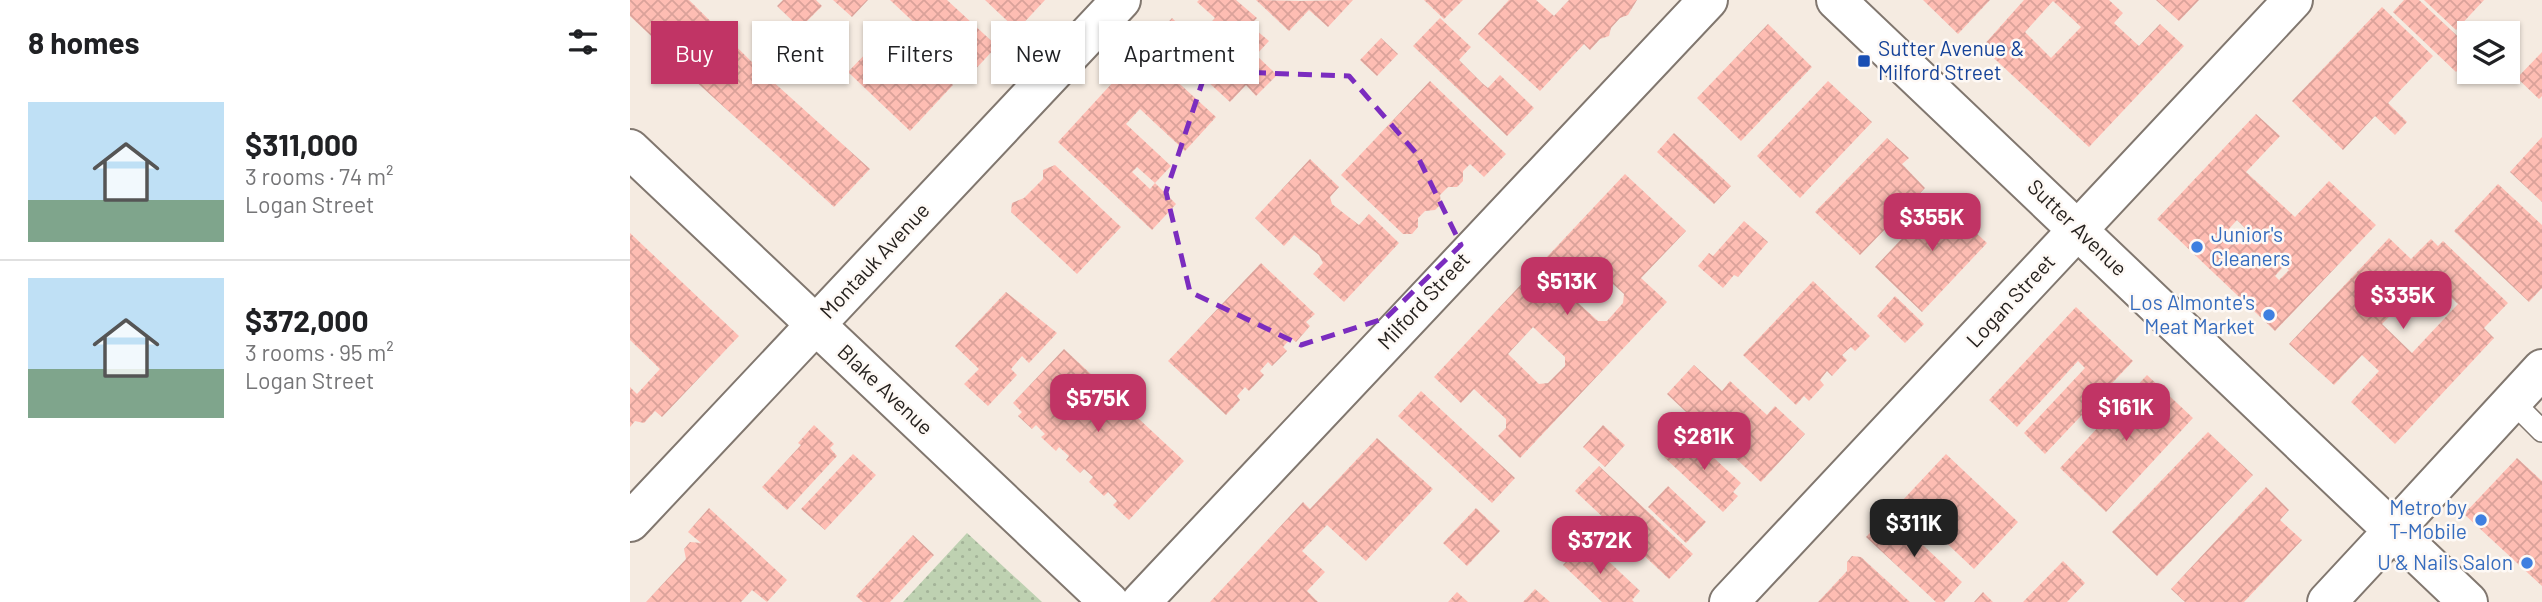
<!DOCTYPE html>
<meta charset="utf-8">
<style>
body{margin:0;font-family:Barlow,sans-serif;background:#f2f2f2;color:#202124;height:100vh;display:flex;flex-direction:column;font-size:26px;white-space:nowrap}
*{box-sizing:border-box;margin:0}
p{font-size:23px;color:#757577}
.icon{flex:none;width:38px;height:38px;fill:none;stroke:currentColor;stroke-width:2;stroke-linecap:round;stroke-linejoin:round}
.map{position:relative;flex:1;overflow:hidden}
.side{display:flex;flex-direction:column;background:#fff;width:630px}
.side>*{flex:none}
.guide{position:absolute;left:21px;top:21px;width:665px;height:63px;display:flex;gap:14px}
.fabs{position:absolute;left:1827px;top:21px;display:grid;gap:14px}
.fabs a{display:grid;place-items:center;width:63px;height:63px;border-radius:0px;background:#fff;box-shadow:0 2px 5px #0004;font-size:35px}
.price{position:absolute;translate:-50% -60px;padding:0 16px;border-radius:14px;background:#c13465;color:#fff;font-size:23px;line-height:46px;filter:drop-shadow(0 2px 4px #0008)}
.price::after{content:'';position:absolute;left:50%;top:42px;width:21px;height:16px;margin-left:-10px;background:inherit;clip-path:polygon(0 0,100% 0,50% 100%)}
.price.current{background:#222;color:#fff}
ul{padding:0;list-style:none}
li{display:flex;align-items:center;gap:21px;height:175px;padding:0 28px}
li+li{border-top:2px solid #e0e0e0}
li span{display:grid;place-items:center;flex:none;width:196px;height:140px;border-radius:0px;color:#555}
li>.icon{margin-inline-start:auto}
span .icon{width:84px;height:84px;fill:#fffc;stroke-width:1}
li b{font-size:30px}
h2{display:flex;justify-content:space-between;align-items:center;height:84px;padding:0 28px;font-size:30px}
.chip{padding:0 24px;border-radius:0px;background:#fff;box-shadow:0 2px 5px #0004;font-size:24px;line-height:63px}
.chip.current{background:#c13465;color:#fff}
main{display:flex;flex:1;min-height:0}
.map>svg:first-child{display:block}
.garden{fill:url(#garden-dots)}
.building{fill:url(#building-cross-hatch);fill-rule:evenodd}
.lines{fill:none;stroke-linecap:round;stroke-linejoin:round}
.service-casing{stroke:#81776f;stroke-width:24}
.minor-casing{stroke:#81776f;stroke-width:42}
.tertiary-casing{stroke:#81776f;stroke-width:42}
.service{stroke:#fff;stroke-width:21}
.minor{stroke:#fff;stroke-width:38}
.tertiary{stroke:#fff;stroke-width:38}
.marked{fill:none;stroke:#7b2cbf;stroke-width:5;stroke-dasharray:14 9;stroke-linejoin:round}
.transit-dot{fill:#1a4fb4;stroke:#fef9f5;stroke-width:2.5}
.shop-dot{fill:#3f7fe0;stroke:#fef9f5;stroke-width:2.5}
.labels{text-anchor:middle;stroke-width:5;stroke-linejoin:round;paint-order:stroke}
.transit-label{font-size:21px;fill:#164399;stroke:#fef9f5;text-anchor:start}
.street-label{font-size:21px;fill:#25211e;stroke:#fef9f5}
.shop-label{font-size:21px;fill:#366cbe;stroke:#fef9f5;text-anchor:end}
</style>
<main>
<section class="side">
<h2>8 homes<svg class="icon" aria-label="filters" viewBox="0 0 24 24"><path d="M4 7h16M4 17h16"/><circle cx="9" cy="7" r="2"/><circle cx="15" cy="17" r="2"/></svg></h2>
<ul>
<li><span style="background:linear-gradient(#bfe0f5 70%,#7fa58c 0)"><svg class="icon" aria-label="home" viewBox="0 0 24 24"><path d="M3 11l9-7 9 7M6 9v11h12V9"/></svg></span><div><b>$311,000</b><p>3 rooms · 74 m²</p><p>Logan Street</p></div></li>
<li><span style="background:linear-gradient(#bfe0f5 65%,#7fa58c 0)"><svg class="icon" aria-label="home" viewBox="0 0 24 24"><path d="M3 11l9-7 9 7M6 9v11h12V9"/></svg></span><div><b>$372,000</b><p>3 rooms · 95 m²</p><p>Logan Street</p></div></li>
</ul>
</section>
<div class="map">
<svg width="1912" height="602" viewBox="0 0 1912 602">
<defs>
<pattern id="garden-dots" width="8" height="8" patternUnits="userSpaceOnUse" patternTransform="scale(1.75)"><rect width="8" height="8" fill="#bed1b1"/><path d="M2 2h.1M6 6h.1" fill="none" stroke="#a3b398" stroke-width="1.8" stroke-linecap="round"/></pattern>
<pattern id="building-cross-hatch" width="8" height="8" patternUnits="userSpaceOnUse" patternTransform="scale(1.75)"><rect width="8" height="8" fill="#febdb3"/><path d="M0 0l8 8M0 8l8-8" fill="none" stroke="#daa29a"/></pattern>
</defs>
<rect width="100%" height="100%" fill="#f5ebe1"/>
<path class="garden" d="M337,533L412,602H273Z"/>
<path class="building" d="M0,0H59L130,70L240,169L204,207L51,68L53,66L0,16Z
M153,0H186L192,6L170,28L147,6Z
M203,0H238L222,17Z
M260,0H317L367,46L340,75Z
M355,0H415L387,30Z
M569,0H606L627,18L620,25L639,41L626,55L647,75L626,96L616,85L600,102L555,61L541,76L586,117L555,151L510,109L496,124L541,166L525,183L546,204L522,230L428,142L542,18L565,40L585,18L567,2ZM507,167L525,183L520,189L502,172Z
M626,0L669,1L723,0L698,27L679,10L659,31Z
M794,0H833L814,19Z
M879,0H906L924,16L939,0H1007L998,15L990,18L981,28L979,36L970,39L960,50L954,44L910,91L848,34Z
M1293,0H1360L1328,34Z
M1394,0H1479L1493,13L1484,23L1509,46L1530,24L1554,46L1459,147L1352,47ZM1423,1L1451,27L1421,58L1395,32Z
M1526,0H1569L1549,21Z
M1774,0H1789L1839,47V58L1826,72L1763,12Z
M1794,0H1854L1826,30Z
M1752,7L1803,56L1758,103L1777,122L1765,135L1745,116L1713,150L1662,101Z
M810,18L841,47L829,60L852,83L858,88L870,75L904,108L877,136L783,46Z
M1138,24L1182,67L1111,141L1067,98Z
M262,26L290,53L291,59L297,60L323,85L280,131L218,72Z
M751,38L768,54L747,76L730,60Z
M1912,52V96L1909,99L1887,78Z
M800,81L876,154L854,177L840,164L833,171V181L827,187H818L810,195L811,204L805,210L795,211L788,218V227L782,234H773L711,175Z
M1198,81L1242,122L1170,198L1127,156Z
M1626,114L1650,136L1616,172L1640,194L1665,217L1699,181L1746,225L1645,331L1527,219ZM1607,220L1616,229L1607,240L1597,231ZM1654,266L1659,270L1649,280L1645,276Z
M1044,133L1101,186L1084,204L1027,152Z
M1912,137V202L1880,172Z
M1257,138L1279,158L1272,164L1295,188L1230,255L1185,212Z
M680,159L709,187L700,197L702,204L729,225L739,214L769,243L714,302L683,274L693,263L689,255L664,235L654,246L625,218Z
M425,165L491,227L447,274L381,212L382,203L394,198L413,179V170Z
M995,174L1056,231L1011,278L1037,302L890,458L868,436L876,428V419L844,389L831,403L804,377ZM962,265L994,294L993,303L977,321H968L936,292ZM903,327L935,357V366L918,383L909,384L878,354Z
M1868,184L1912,225V288L1899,302L1824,231Z
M1315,193L1337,214L1332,220L1357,243L1292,312L1245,267Z
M1114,221L1138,242L1108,277L1104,275L1093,288L1068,266L1079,253L1083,256Z
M0,233L109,336L32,417L25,411L14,423L5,421L0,427V387L7,394L30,369L0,340Z
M1759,238L1781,259L1801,239L1808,246L1813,241L1878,303L1854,328L1864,338L1765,444L1721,402L1749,371L1732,355L1704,385L1659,344ZM1798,276L1828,304L1782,353L1752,324Z
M631,263L685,314L676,322L680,326L666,342L661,338L653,347L657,351L642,366L638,362L630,371L634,375L619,391L615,387L607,396L610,400L596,415L538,361Z
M1183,281L1240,336L1225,351L1221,347L1212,355L1217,360L1202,376L1197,371L1190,380L1194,385L1179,401L1174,396L1166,405L1113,355Z
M376,292L427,333L399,363L392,356L381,369L387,375L358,406L334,384L349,369L325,346Z
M1265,296L1294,324L1275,343L1247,316Z
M1446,307L1503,361L1415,454L1394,433L1455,368L1448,361L1387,427L1359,400Z
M434,349L554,461L499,520L483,505L487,501L478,492L474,496L459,482L463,477L454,469L450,473L436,460L439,456L429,447L426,451L411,437L415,434L406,425L402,429L388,416L392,412L383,403Z
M1064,365L1092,391L1100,381L1137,415L1145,406L1175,434L1131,482L1099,452L1112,438L1085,413L1072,427L1037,394Z
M1517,375L1563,418L1476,512L1430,468Z
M791,391L885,478L862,503L768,416Z
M184,425L204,444L200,448L207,456L157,510L132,487L171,445L168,443Z
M973,425L995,445L975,467L953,447Z
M1578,432L1623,475L1527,576L1482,532Z
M1057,433L1111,483L1103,492L1108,496L1093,512L1034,457Z
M747,438L803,489L736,561L697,525L672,551L695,572L677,591L688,602H580L673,502L680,509Z
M223,454L246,475L195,530L171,509Z
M1316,454L1388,522L1344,569L1272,501Z
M1887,458L1912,481V586L1834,514Z
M969,466L1063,554L1039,579L945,491Z
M1038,486L1076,522L1056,543L1018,507Z
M1636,487L1659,510L1650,520L1672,540L1614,602H1555L1541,589Z
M79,508L157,580L137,602L122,590L111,602H16L56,559L54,549L60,542L71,543L58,532Z
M846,508L870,531L837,566L813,543Z
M1259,513L1332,582L1314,602H1306L1236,537Z
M283,535L304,555L260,602H233L226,596Z
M956,540L1010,591L1002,600L1004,602H972L933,565Z
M1222,556L1231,557L1280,602H1188L1217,571V562Z
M1433,561L1455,583L1437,602H1393Z
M905,589L920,602H893Z
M827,592L838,602H818Z
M1353,592L1363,602H1344Z"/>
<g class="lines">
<g class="service-casing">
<path id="service" d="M1882,401L1912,431"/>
</g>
<g class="minor-casing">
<path id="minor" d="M0,149L479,602
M0,522L491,0
M1762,532L1912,369
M511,602L1078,0
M1099,602L1663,0"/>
</g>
<g class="tertiary-casing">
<path id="tertiary" d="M1206,0L1838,602
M1697,602L1762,532"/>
</g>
<use href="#service" class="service"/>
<use href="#minor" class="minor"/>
<use href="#tertiary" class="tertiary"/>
</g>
<path class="marked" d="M576,71L719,76L786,153L831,245L756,318L671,345L560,292L536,192Z"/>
<rect class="transit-dot" x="1227" y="54" width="14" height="14" rx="3.5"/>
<g class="shop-dot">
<circle cx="1567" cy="247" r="7"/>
<circle cx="1639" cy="315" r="7"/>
<circle cx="1851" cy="520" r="7"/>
<circle cx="1897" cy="563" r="7"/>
</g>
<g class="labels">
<g class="transit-label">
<text x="1248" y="56">Sutter Avenue &amp;<tspan x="1248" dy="24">Milford Street</tspan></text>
</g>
<g class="street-label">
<text transform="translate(1447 228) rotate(44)" y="7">Sutter Avenue</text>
<text transform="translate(245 261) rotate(-47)" y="7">Montauk Avenue</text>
<text transform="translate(794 301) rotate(-47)" y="7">Milford Street</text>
<text transform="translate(1381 301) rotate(-47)" y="7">Logan Street</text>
<text transform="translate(255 390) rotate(43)" y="7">Blake Avenue</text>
</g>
<g class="shop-label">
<text x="1581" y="242" text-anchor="start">Junior's<tspan x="1581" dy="24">Cleaners</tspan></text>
<text x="1625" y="310">Los Almonte's<tspan x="1625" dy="24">Meat Market</tspan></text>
<text x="1837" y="515">Metro by<tspan x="1837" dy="24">T-Mobile</tspan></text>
<text x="1883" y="570">U &amp; Nails Salon</text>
</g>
</g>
</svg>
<div class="fabs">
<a><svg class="icon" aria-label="layers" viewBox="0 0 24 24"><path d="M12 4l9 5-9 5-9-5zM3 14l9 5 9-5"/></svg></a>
</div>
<b class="price" style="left:1302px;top:253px">$355K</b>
<b class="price" style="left:937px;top:317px">$513K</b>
<b class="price" style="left:1773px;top:331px">$335K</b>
<b class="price" style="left:468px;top:434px">$575K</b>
<b class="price" style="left:1496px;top:443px">$161K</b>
<b class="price" style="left:1074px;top:472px">$281K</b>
<b class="price current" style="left:1284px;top:559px">$311K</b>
<b class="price" style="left:970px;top:576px">$372K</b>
<div class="guide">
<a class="chip current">Buy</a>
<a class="chip">Rent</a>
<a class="chip">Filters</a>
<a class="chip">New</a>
<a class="chip">Apartment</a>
</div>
</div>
</main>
